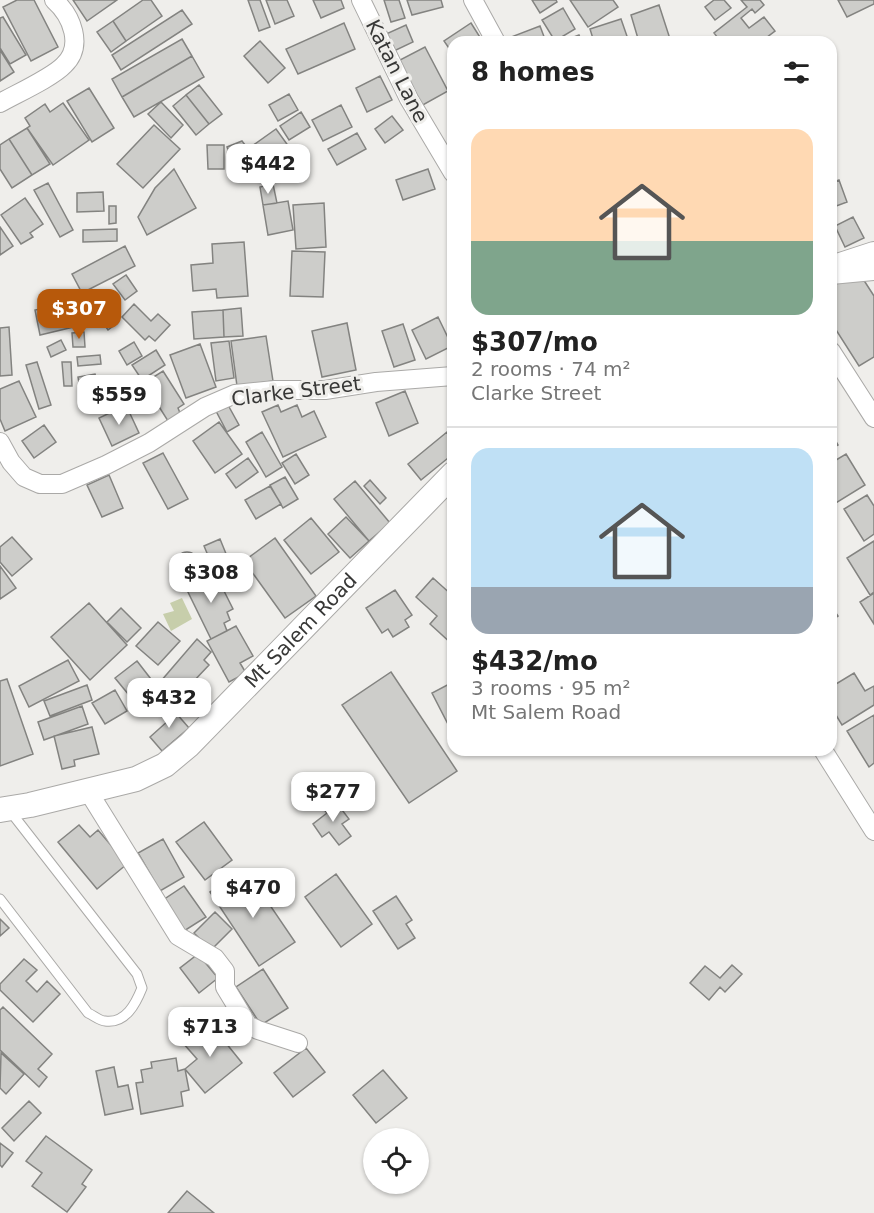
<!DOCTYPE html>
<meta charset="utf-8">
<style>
body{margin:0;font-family:"DejaVu Sans",sans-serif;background:#f6f6f6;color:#222;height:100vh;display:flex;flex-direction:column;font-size:22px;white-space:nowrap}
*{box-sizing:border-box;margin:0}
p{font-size:20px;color:#767676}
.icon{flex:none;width:33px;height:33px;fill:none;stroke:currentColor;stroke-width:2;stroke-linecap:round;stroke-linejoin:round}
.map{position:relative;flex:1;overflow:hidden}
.sheet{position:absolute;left:447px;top:36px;width:390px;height:720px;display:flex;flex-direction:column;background:#fff;border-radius:18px;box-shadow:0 2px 4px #0004}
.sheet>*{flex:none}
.tools{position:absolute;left:363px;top:1128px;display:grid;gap:12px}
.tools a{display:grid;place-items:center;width:66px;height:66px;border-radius:50%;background:#fff;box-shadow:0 2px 4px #0004;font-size:30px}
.price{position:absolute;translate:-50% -51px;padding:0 14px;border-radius:12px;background:#fff;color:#222;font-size:20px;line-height:39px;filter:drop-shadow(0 2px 3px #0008)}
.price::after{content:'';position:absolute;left:50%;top:36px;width:18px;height:14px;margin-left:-9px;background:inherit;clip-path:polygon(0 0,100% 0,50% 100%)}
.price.active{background:#b7590b;color:#fff}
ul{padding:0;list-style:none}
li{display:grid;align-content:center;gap:12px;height:318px;padding:0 24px}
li+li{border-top:2px solid #e0e0e0}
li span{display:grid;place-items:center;height:186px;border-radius:18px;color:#555}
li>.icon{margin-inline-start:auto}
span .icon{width:108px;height:108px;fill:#fffc;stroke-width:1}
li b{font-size:26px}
h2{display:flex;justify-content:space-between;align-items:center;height:72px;padding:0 24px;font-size:26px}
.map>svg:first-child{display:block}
.green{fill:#c7ceab}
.building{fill:#cdcdca;stroke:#838380;stroke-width:1.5}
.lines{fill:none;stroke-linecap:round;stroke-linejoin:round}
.service-casing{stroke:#aaa9a7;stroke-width:11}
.minor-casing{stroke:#aaa9a7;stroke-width:20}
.tertiary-casing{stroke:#aaa9a7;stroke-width:26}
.service{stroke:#fff;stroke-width:9}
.minor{stroke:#fff;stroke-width:18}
.tertiary{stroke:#fff;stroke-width:24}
.labels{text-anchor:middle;stroke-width:6;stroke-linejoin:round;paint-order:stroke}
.street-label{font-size:20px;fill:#373736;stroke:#efeeeb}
</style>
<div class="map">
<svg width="874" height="1213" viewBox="0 0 874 1213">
<rect width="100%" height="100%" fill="#efeeeb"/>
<path class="green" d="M182,598L192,619L171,631L163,614L174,611L170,603Z"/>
<path class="building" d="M17,0H34L58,47L31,61L3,7Z
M73,0H117L87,21Z
M143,0H151L162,16L126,41L113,21Z
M248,0H260L270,27L259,31Z
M266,0H287L294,16L275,24Z
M313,0H341L344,8L321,18Z
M384,0H399L405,18L391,22Z
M407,0H441L443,7L412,15Z
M532,0H556L557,2L540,13Z
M570,0H613L618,7L588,27Z
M714,0H724L731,8L715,20L705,7Z
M741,0H760L764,5L755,13L752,9L741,18L749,28L764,17L775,31L766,38L769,42H721L714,33L747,7Z
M838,0H874V4L847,17Z
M659,5L671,42H639L631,15Z
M563,8L575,29L555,41L542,20Z
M182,10L192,24L121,70L112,55Z
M3,17L26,55L10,64L0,48V18Z
M621,19L629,42H594L590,29Z
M113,21L126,41L111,52L97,32Z
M344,23L355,49L298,74L286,49Z
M471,23L483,42H453V54L444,41Z
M406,25L413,42L394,51L386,34Z
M540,26L546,42H498Z
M579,35L582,42H561Z
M182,39L192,56L122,97L112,79Z
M260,41L285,68L268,83L244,56Z
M425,47L448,91L421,106L398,61Z
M0,50L14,72L0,81Z
M192,56L204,77L134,117L122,97Z
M380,76L392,100L367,112L356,88Z
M199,85L222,114L209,124L186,95Z
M89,88L114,128L92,142L67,101Z
M289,94L298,110L278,121L269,105Z
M186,95L209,124L196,135L173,106Z
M161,102L183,125L171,138L148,114Z
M63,103L89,140L53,165L27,128L30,126L25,118L45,104L50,112Z
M341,105L352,127L323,141L312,120Z
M301,112L310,127L289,140L280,126Z
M392,116L403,130L385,143L375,129Z
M154,125L180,149L143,188L117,164Z
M27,128L50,164L32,175L9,139Z
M276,129L292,151L267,168L252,146Z
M357,133L366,149L337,165L328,149Z
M9,139L32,175L12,188L0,169V145Z
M242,141L259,163L237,172L227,147Z
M207,145H224V169H208Z
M174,169L196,208L147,235L138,217L155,188Z
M428,169L435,189L403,200L396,180Z
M839,180L847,202L831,208V183Z
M48,183L73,230L60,237L34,190Z
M273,184L277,203L263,205L260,187Z
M103,192L104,211L77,212V193Z
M25,198L43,224L30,233L33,237L21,244L1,215Z
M288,201L293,230L268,235L263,205Z
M324,203L326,247L296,249L293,205Z
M109,206H116V223L109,224Z
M853,217L864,238L845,247L835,226Z
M0,227L13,246L0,255Z
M117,229V241L83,242V230Z
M244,242L248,296L217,298L216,289L193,291L191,265L213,263L212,244Z
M125,246L135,266L82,293L72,274Z
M292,251L325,252L323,297L290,296Z
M856,268L874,296V357L859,366L831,322V284Z
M126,275L137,291L125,300L113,284Z
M108,296L119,313L113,318L117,323L108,330L92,307Z
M73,302L78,326L40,335L35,310Z
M134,304L151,321L158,314L170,325L155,341L149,336L145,340L122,317Z
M241,308L243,336L224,337L223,310Z
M223,310L224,337L194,339L192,312Z
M438,317L452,346L426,359L412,330Z
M347,323L356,370L322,377L312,331Z
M403,324L415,360L394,367L382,331Z
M9,327L12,375L0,376V328Z
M84,332L85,347H73L72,333Z
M266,336L273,381L237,386L231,341Z
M61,340L66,350L51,357L47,347Z
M229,341L234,378L216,381L211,343Z
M134,342L142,356L127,365L119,351Z
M200,344L216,387L186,398L170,355Z
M156,350L165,365L142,380L132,365Z
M100,355L101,364L78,366L77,357Z
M37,362L51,405L39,409L26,365Z
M62,362H71L72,386H64Z
M163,371L184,404L178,408L180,413L168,421L144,383Z
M95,374L98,385L80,389L78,377Z
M19,381L36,417L5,431L0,419V389Z
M405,391L418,423L389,436L376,403Z
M126,405L139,433L112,446L99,418Z
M228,405L239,425L227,432L216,411Z
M278,405L281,412L297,405L302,417L314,411L326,437L283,457L262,412Z
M219,422L242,454L215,473L193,441Z
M44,425L56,442L34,458L22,441Z
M262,432L282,467L266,477L246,442Z
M447,432L453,439V454L421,480L408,464Z
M831,433L838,445L831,449Z
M163,453L188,499L168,509L143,463Z
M296,454L309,475L295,484L282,463Z
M846,454L865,485L831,506V463Z
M248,458L258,472L236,488L226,474Z
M109,475L123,508L102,517L87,485Z
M285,477L298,499L283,508L270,485Z
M370,480L386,498L380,504L364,486Z
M355,481L390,523L369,541L334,499Z
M270,486L281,504L256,519L245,500Z
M867,495L874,506V534L864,541L844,509Z
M346,517L369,541L350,558L328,534Z
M311,518L339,552L311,574L284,540Z
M12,537L32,559L12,576L0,562V547Z
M275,538L316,596L285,618L244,561Z
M220,539L231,566L215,572L204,546Z
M874,541V592L870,595L847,558Z
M176 563a11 11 0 1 1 22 0a11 11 0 1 1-22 0Z
M0,566L16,588L0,599Z
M215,573L233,609L227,612L230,620L224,623L227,631L211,639L186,588Z
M433,578L453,596L452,644L430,624L437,616L416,597Z
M395,590L412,615L405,620L409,627L393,637L388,629L382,633L366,608Z
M874,593V624L860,602Z
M89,603L127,645L90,680L51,637Z
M831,606L838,616L831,621Z
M121,608L141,628L127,642L107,622Z
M158,622L180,641L158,665L136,646Z
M236,626L253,656L240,663L246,673L229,682L207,641Z
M197,639L211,652L204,660L209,665L193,682L200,687L186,703L161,681Z
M68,660L79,681L29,707L19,686Z
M137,661L154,683L133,700L115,678Z
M391,672L457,771L409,803L342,705Z
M854,673L865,691L874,686V705L842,725L831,707V687Z
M7,679L33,754L0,766V681Z
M453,682V734L432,693Z
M87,685L92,700L50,716L44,701Z
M115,690L127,711L105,724L92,703Z
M169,705L189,728L162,751L150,737L169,720L161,711Z
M82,706L88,724L44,740L38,722Z
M874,715V763L869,767L847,731Z
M92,727L99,754L74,760L75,766L62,769L54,736Z
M333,798L349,819L342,824L351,836L339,845L329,832L322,837L313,824L327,813L322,807Z
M204,822L232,860L205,880L176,842Z
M79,825L90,837L98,830L127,864L97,889L58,842Z
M163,839L184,877L160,891L138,853Z
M239,873L253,893L259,889L295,942L259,966L210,892Z
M336,874L372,924L341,947L305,897Z
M184,886L206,917L184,931L163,900Z
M396,896L412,920L406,924L415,938L398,949L373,911Z
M215,912L232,929L211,950L194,933Z
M0,919L9,928L0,936Z
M198,954L218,978L199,993L180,968Z
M24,959L37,970L26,981L37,992L47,981L60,994L33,1022L0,990V984Z
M732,965L742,974L725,992L720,987L709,1000L690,983L705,966L720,978Z
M263,969L288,1008L261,1025L236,987Z
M3,1007L52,1054L38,1069L47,1077L39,1087L0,1050V1010Z
M209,1022L242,1063L205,1093L185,1069L197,1059L183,1043Z
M306,1048L325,1072L293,1097L274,1073Z
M1,1053L24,1074L6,1094L0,1088Z
M176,1058L178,1071L185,1069L189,1090L181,1092L183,1106L141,1114L136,1083L143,1082L141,1070L152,1068L151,1062Z
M114,1067L118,1087L128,1085L133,1109L105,1115L96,1071Z
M383,1070L407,1098L376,1123L353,1095Z
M29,1101L41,1113L14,1141L2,1128Z
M46,1136L92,1170L82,1184L86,1187L67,1212L32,1186L42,1173L26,1161Z
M0,1143L13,1153L2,1167L0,1165Z
M187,1191L214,1213H168Z"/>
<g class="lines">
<g class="service-casing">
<path id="service" d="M0,899L88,1013C93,1015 100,1021 105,1021C126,1024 136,1003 142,988L137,974L10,811"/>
</g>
<g class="minor-casing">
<path id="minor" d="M361,0L409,99L453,173
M473,0L496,42
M0,103C16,94 53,77 64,65C84,46 72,16 54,0
M831,275L874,271
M831,351L874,418
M0,442L11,462L24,477L40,484H62L106,465L149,443L205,407L235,394L275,390H325L376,382L453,376
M823,750L874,831
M88,791L178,936L215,958L225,971V987L248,1025L258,1030L298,1043"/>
</g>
<g class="tertiary-casing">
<g id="tertiary">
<path d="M831,268L874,254"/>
<path id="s1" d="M0,810L30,805L136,779L165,765L189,745L453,474"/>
</g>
</g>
<use href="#service" class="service"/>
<use href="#minor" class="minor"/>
<use href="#tertiary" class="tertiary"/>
</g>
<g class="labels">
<g class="street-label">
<text transform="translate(397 71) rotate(63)" y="7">Katan Lane</text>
<text transform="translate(296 391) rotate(-7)" y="7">Clarke Street</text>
<text dy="7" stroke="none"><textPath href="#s1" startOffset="363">Mt Salem Road</textPath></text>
</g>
</g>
</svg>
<div class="tools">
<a><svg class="icon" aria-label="locate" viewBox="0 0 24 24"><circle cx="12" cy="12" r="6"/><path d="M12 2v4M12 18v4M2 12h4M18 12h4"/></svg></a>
</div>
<b class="price" style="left:268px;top:195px">$442</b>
<b class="price active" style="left:79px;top:340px">$307</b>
<b class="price" style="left:119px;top:426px">$559</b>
<b class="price" style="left:211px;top:604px">$308</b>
<b class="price" style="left:169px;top:729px">$432</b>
<b class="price" style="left:333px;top:823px">$277</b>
<b class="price" style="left:253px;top:919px">$470</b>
<b class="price" style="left:210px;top:1058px">$713</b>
<section class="sheet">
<h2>8 homes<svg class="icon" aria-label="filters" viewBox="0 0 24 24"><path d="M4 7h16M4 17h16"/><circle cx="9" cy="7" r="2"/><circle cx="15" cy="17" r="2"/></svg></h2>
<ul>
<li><span style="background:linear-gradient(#ffd9b3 60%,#7fa58c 0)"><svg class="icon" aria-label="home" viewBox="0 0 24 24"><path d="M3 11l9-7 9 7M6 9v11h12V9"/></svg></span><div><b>$307/mo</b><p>2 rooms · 74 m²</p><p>Clarke Street</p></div></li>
<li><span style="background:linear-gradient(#bfe0f5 75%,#9aa5b1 0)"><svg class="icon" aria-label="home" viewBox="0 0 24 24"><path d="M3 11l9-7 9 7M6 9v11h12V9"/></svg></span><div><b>$432/mo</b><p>3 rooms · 95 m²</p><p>Mt Salem Road</p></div></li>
</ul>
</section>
</div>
